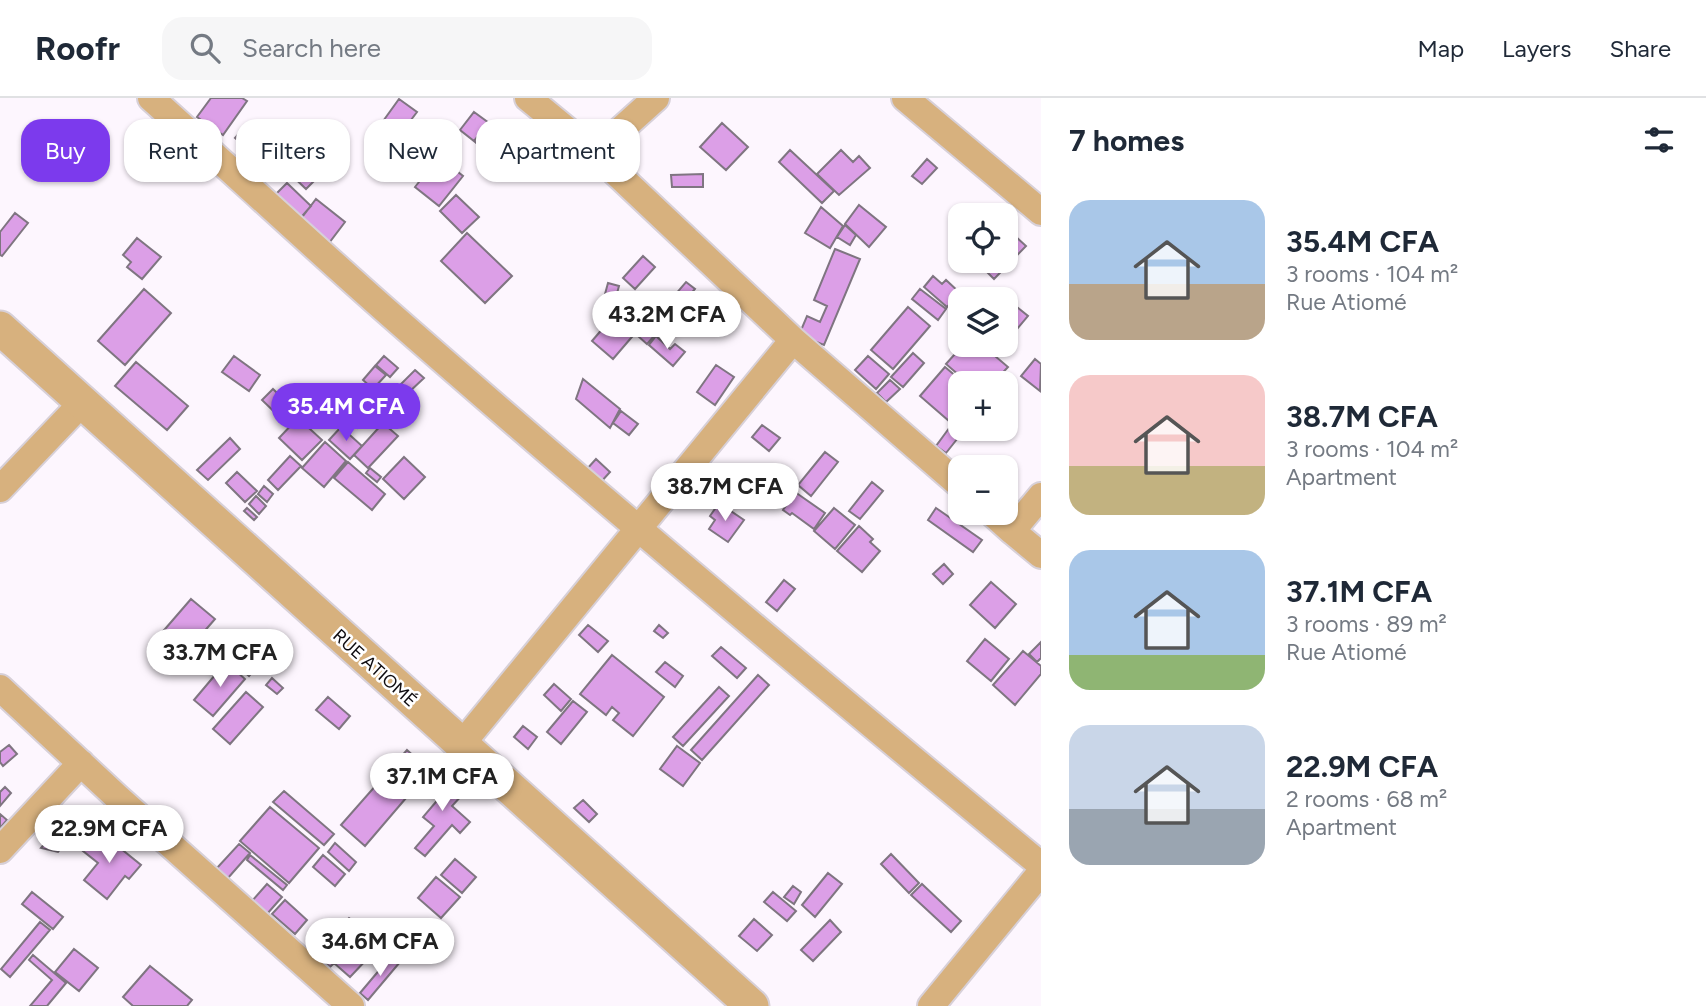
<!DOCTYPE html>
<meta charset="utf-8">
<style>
body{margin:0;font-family:Figtree,sans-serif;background:#f6f6f7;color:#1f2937;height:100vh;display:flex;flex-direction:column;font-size:26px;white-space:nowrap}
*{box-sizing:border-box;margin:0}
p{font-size:23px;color:#747a83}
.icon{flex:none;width:38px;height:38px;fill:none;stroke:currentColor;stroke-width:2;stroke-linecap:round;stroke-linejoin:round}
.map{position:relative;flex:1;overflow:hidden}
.side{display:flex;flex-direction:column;background:#fff;width:665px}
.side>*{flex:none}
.top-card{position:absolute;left:21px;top:21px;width:665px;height:63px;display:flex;gap:14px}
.tools{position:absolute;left:948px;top:105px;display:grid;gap:14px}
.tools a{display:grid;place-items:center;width:70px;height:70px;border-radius:14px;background:#fff;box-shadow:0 2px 5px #0004;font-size:35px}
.price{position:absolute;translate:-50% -60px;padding:0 16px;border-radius:24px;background:#fff;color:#222;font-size:23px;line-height:46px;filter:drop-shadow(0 2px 4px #0008)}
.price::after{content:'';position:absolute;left:50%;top:42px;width:21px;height:16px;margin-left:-10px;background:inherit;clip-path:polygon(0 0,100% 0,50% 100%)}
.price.active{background:#7c3aed;color:#fff}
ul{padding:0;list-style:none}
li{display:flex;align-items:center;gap:21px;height:175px;padding:0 28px}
li span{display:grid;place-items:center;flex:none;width:196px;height:140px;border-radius:21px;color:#555}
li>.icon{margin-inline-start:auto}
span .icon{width:84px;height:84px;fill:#fffc;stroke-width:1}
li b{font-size:30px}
h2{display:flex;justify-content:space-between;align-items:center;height:84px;padding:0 28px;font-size:30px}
.pill{padding:0 24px;border-radius:21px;background:#fff;box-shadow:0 2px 5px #0004;font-size:24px;line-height:63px}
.pill.active{background:#7c3aed;color:#fff}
header{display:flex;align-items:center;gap:42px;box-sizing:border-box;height:98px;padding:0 35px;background:#fff;border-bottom:2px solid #e0e1e3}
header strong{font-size:33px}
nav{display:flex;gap:38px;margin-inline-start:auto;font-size:24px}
.search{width:490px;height:63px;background:#f6f6f7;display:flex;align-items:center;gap:18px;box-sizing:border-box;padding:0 24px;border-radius:21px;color:#747a83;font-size:26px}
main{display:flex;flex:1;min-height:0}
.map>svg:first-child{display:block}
.building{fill:#dc9fe7;stroke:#7f7581;stroke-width:2}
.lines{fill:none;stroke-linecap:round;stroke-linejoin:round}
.minor-casing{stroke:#d7d0d8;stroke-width:30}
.tertiary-casing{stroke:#d7d0d8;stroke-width:37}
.minor{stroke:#d7b17e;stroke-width:26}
.tertiary{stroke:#d7b17e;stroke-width:33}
.labels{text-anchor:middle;stroke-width:5;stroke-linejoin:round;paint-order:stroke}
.street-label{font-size:18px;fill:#0e0b0f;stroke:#fff}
</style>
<header>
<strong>Roofr</strong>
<div class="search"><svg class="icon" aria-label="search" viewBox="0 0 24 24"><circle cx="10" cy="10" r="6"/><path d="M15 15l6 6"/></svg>Search here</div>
<nav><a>Map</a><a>Layers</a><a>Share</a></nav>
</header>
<main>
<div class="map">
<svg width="1041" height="908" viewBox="0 0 1041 908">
<rect width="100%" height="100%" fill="#fdf6fe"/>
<path class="building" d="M211,0H242L247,3L223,37L197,19Z
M399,1L417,14L398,39L381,26Z
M474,14L489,25L474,43L460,32Z
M722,25L748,49L726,72L700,49Z
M271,26L282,35L256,65L239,50L242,46L235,40L246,28L259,39Z
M490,26L501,36L485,53L474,43Z
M506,38L514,46L506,55L498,47Z
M301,48L326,71L306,91L282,68Z
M790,52L834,93L822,105L779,64Z
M841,52L853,64L859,58L870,70L839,97L817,76Z
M439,59L463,78L439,108L415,89Z
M927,61L937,70L922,86L912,78Z
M703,76V89H672L671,77Z
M287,85L311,108L297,124L272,100Z
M456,97L479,119L462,135L440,113Z
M316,101L345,124L329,145L300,122Z
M859,107L886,129L869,149L845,126Z
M821,109L843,128L830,150L805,135Z
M15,115L28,125L2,158L0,157V134Z
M845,127L856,137L850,147L837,139Z
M467,135L512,178L485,205L441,163Z
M1013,136L1026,148L994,181L982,169L988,163H1006V144Z
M137,140L161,159L142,181L127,169L131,164L123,157Z
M835,151L860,161L824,247L799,237L807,218L820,224L827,208L814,202Z
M643,158L655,169L635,191L623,180Z
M933,178L942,186L946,182L960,195L947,209L924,189Z
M686,184L695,191L671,219L662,212Z
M608,185L619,188L616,199L605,196Z
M144,191L171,215L125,267L98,243Z
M920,191L946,211L938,222L912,201Z
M1007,201L1028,218L1006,244V202Z
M908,209L930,228L893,271L871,252Z
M701,211L708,218L702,224L695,218Z
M616,215L637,233L613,261L592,243Z
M647,229L655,237L647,246L639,239Z
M656,238L670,251L675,246L685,254L673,268L649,247Z
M963,247H982L1008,269L993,285H968L946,266Z
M913,255L924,265L903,289L891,279Z
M234,258L260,277L249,293L222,274Z
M384,258L398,270L390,279L376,267Z
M868,258L889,276L876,291L855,272Z
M1035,261L1041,266L1040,293L1021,278Z
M136,264L188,308L167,332L115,288Z
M716,267L734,279L715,307L697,294Z
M375,268L386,277L373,291L363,282Z
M945,269L964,285H961V309L949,323L920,298Z
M415,272L424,280L408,295L400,287Z
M583,281L620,311L610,330L576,301Z
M890,282L900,291L886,304L877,295Z
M273,291L298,315L287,326L262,302Z
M363,293L378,307L357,330L352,326L348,331L338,321Z
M315,299L322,307L307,320L300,314Z
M621,313L638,326L629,337L613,325Z
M961,314V331H965L946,355L936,348Z
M298,320L322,342L302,362L279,340Z
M383,325L398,338L368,370L354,357Z
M762,327L780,340L769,353L752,339Z
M341,329L362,348L350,361L329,342Z
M230,340L240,351L208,382L197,372Z
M325,344L346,363L324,389L302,370Z
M825,354L838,364L811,398L798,387Z
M290,358L301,368L278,392L268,382Z
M404,359L425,379L404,401L383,381Z
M596,361L610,374L600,385L586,372Z
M348,364L385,396L372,412L334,380Z
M370,370L381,379L377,384L366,375Z
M237,374L257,393L245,404L226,385Z
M872,384L883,393L860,421L849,413Z
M264,388L273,396L267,404L258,396Z
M795,394L825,415L814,431L792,415L790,417L783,412Z
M256,398L266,408L259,416L249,406Z
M719,405L744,422L728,444L709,431L715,422L710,418Z
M247,410L257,419L254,422L244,413Z
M834,410L855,427L835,451L814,433Z
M936,410L982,442L973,454L928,422Z
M859,428L873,441L870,444L880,453L862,474L837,453Z
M944,466L953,476L943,486L933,476Z
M784,482L795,491L777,513L766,504Z
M991,484L1016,506L995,530L970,507Z
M191,501L215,521L182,559L159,538Z
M588,527L608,543L598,554L579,537Z
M659,527L668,535L663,540L654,533Z
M248,537L259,546L240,568L229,558Z
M985,541L1009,561L991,583L967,563Z
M1041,544V560L1037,564L1029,556Z
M260,548L269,555L249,578L240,570Z
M721,549L746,570L737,580L712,558Z
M1023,553L1041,568V576L1015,607L993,587Z
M612,557L664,599L633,638L613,622L619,615L612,609L606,617L580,596Z
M226,564L245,581L213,618L194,602Z
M665,564L683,578L675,589L656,574Z
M758,577L769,587L702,662L691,652Z
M272,580L283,590L277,596L266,587Z
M554,586L571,601L561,613L544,597Z
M719,589L729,598L683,648L673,639Z
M246,594L263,609L230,646L213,631Z
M328,599L350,618L339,631L316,612Z
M573,603L587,614L561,646L547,634Z
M523,628L537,639L528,651L514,639Z
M9,647L17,656L3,668L0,664V654Z
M677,648L700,665L683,688L660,671Z
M407,652L417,661L399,682L412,693L365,748L341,727Z
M436,673L463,696L452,708L470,724L460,735L452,727L425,758L415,750L434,728L423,719L441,698L426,684Z
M5,689L11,695L0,708V694Z
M284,693L334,736L324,747L273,704Z
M583,702L597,716L589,724L574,710Z
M270,709L319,750L289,785L240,743Z
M0,716L7,722L0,730Z
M64,723L75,732L58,754L41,750Z
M99,733L141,767L129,781L125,778L107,801L84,782L98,765L83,753Z
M335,745L356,764L349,773L328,754Z
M239,746L250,755L228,780L217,770Z
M891,756L919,785L909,795L881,766Z
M250,757L287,787L283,792L247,762Z
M323,757L345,776L335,788L313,769Z
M455,761L476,779L462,795L441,777Z
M828,775L842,786L815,819L802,807Z
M436,779L460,799L441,820L418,800Z
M267,786L282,799L267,816L252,803Z
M922,786L961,823L951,834L911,797Z
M793,788L801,794L794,806L784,799Z
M32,794L63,819L53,831L22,806Z
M773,794L796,813L787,823L764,804Z
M285,802L307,822L295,836L272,816Z
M349,820L362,831L357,838L343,826Z
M754,821L772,837L757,853L739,838Z
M830,822L841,834L813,863L801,852Z
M40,824L50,832L10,879L1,871Z
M342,830L358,843L354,848L368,860L350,879L334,865L330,869L320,860Z
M74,851L98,870L79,893L55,874Z
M33,857L66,885L47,908H30L52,882L29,862Z
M392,857L400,864L368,902L360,895Z
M150,868L192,902L187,908H133L123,899Z"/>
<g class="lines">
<g class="minor-casing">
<path id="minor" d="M151,0C229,70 305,141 383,210C599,400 819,584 1041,767
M528,0L595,55L793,242L961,388
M905,0L1041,114
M595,55L656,0
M0,391L82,305
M992,415L1012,433L1041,398
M1012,433L1041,457
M0,590L117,699L351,908
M461,647L793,242
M0,752L81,665
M931,908L1041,774"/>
</g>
<g class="tertiary-casing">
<path id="tertiary" d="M0,230L752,908"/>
</g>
<use href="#minor" class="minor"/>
<use href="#tertiary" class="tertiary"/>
</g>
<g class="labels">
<g class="street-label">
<text transform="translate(375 570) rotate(42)" y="6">RUE ATIOMÉ</text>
</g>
</g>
</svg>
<div class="tools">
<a><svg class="icon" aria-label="locate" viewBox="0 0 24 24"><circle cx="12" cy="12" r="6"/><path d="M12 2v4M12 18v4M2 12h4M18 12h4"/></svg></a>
<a><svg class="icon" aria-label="layers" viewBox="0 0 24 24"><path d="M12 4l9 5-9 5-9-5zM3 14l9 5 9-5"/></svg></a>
<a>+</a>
<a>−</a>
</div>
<b class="price" style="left:667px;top:253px">43.2M CFA</b>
<b class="price active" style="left:346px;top:345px">35.4M CFA</b>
<b class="price" style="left:725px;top:425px">38.7M CFA</b>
<b class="price" style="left:220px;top:591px">33.7M CFA</b>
<b class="price" style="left:442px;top:715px">37.1M CFA</b>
<b class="price" style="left:109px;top:767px">22.9M CFA</b>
<b class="price" style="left:380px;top:880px">34.6M CFA</b>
<div class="top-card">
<a class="pill active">Buy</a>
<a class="pill">Rent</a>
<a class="pill">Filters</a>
<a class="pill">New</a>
<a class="pill">Apartment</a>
</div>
</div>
<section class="side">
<h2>7 homes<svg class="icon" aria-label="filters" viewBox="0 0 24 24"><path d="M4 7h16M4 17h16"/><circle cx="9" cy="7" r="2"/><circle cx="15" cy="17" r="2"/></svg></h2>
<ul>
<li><span style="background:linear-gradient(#a9c7e8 60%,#b9a48a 0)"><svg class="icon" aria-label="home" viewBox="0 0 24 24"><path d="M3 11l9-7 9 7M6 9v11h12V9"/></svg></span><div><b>35.4M CFA</b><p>3 rooms · 104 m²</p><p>Rue Atiomé</p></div></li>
<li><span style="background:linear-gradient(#f6c9c9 65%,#c2b280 0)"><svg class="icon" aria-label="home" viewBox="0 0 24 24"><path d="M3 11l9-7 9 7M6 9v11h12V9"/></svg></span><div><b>38.7M CFA</b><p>3 rooms · 104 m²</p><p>Apartment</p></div></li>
<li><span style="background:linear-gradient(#a9c7e8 75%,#8fb573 0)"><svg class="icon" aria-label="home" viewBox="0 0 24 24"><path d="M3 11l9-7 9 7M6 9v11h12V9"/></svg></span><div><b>37.1M CFA</b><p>3 rooms · 89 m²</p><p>Rue Atiomé</p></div></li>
<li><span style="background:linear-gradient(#c9d6e8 60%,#9aa5b1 0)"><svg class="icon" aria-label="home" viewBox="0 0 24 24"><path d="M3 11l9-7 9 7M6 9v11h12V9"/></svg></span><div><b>22.9M CFA</b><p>2 rooms · 68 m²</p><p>Apartment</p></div></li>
</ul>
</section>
</main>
